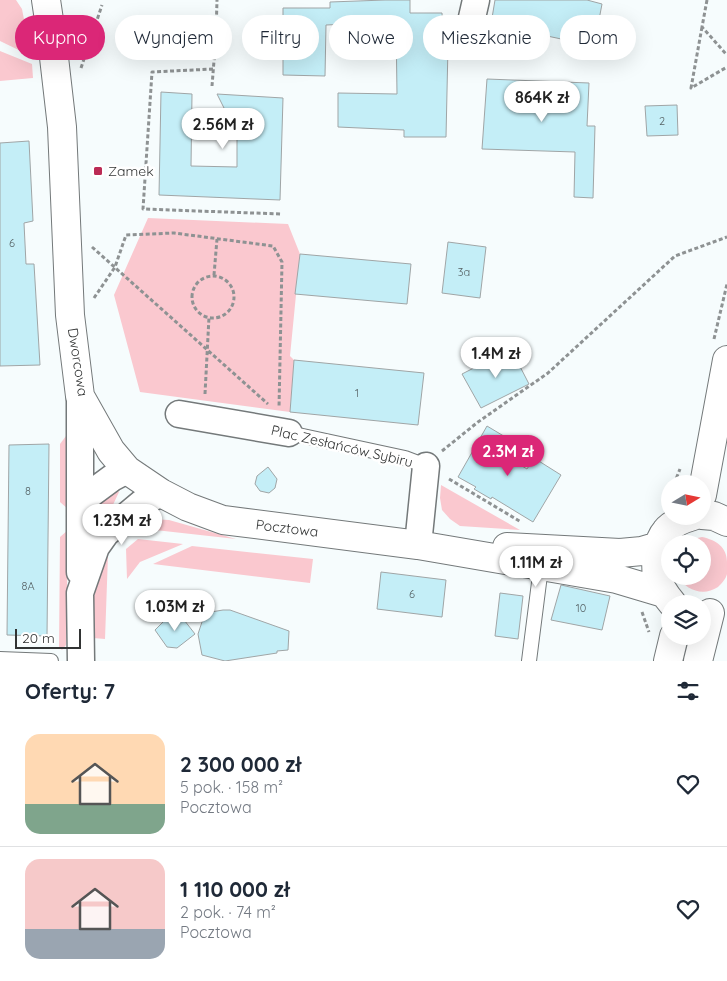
<!DOCTYPE html>
<html lang="pl">
<meta charset="utf-8">
<style>
body{margin:0;font-family:Quicksand,sans-serif;background:#f6f6f7;color:#1f2937;height:100vh;display:flex;flex-direction:column;font-size:19px;white-space:nowrap}
*{box-sizing:border-box;margin:0}
p{font-size:16px;color:#747a83}
.icon{flex:none;width:28px;height:28px;fill:none;stroke:currentColor;stroke-width:2;stroke-linecap:round;stroke-linejoin:round}
.map{position:relative;height:661px;overflow:hidden}
.details{display:flex;flex-direction:column;background:#fff;flex:1}
.details>*{flex:none}
.top-card{position:absolute;left:15px;top:15px;width:698px;height:45px;display:flex;gap:10px}
.needle{width:32px;rotate:80deg}
.fabs{position:absolute;left:661px;top:475px;display:grid;gap:10px}
.fabs a{display:grid;place-items:center;width:50px;height:50px;border-radius:50%;background:#fff;box-shadow:0 5px 20px #0002;font-size:25px}
.scale{position:absolute;left:15px;bottom:12px;width:66px;box-sizing:border-box;padding-left:5px;border:2px solid #323434;border-top:0;font-size:14px;line-height:18px;white-space:nowrap;color:#323434;-webkit-text-stroke:4px #fff;paint-order:stroke}
.price{position:absolute;translate:-50% -42px;padding:0 11px;border-radius:18px;background:#fff;color:#222;font-size:16px;line-height:32px;filter:drop-shadow(0 1px 2px #0008)}
.price::after{content:'';position:absolute;left:50%;top:30px;width:15px;height:11px;margin-left:-8px;background:inherit;clip-path:polygon(0 0,100% 0,50% 100%)}
.price.selected{background:#db2777;color:#fff}
ul{padding:0;list-style:none}
li{display:flex;align-items:center;gap:15px;height:125px;padding:0 25px}
li+li{border-top:1px solid #e0e1e3}
li span{display:grid;place-items:center;flex:none;width:140px;height:100px;border-radius:15px;color:#555}
li>.icon{margin-inline-start:auto}
span .icon{width:60px;height:60px;fill:#fffc;stroke-width:1}
li b{font-size:21px}
h2{display:flex;justify-content:space-between;align-items:center;height:60px;padding:0 25px;font-size:21px}
.chip{padding:0 18px;border-radius:22px;background:#fff;box-shadow:0 5px 20px #0002;font-size:18px;line-height:45px}
.chip.selected{background:#db2777;color:#fff}
.map>svg:first-child{display:block}
.green{fill:#fac8cf}
.building{fill:#c4eef7;stroke:#a0a5a6}
.lines{fill:none;stroke-linecap:round;stroke-linejoin:round}
.lane-casing{stroke:#74797a;stroke-width:16}
.street-casing{stroke:#74797a;stroke-width:29}
.secondary-casing{stroke:#74797a;stroke-width:30}
.path{stroke:#8e9293;stroke-width:3;stroke-dasharray:4 2.5;stroke-linecap:butt}
.lane{stroke:#fff;stroke-width:14}
.street{stroke:#fff;stroke-width:26}
.secondary{stroke:#fff;stroke-width:28}
.poi-dot{fill:#bb2b55;stroke:#fff;stroke-width:2}
.labels{text-anchor:middle;stroke-width:5;stroke-linejoin:round;paint-order:stroke}
.number-label{font-size:11px;fill:#566265}
.poi-label{font-size:14px;fill:#323434;stroke:#fff;text-anchor:start}
.street-label{font-size:14px;fill:#323434;stroke:#fff}
</style>
<div class="map">
<svg width="727" height="661" viewBox="0 0 727 661">
<rect width="100%" height="100%" fill="#f6fcfd"/>
<path class="green" d="M0,0H16L22,9L31,56L0,41Z
M0,51L32,64L33,78L0,81Z
M148,218L288,224L300,254L290,356L294,360L290,412L140,392L114,295Z
M66,436L69,437L68,509L60,502V444Z
M441,485L520,530L460,526L450,519L442,510L440,498Z
M117,490L119,492L111,509L102,518L93,515L102,499Z
M151,519L169,520L236,539L128,527L138,520Z
M68,530L66,645L62,650L59,647L60,537Z
M702,537C716,540 727,547 727,562C727,566 727,571 727,574C726,579 721,584 718,587C703,597 686,590 677,576H702V544H684L693,539Z
M138,539L183,544L140,562L127,579L126,549Z
M192,546L313,559L310,583L153,564Z
M106,553L108,555L105,639L93,638C93,604 92,585 106,553Z"/>
<path class="building" d="M385,0H410V13H442L443,33H447L448,46L446,137H404V130L338,127V93L397,94L396,22L326,25L325,76L283,75V8H330V2Z
M495,0H587L602,4L594,46L491,24Z
M487,79L589,83L587,126H595L593,198L574,197L575,152L482,149Z
M161,92L192,94L191,166L237,167V118L227,114L217,94L283,98L280,200L159,195Z
M677,105L678,135L647,136L645,106Z
M29,141L33,221L24,223L26,264H34L40,365L0,366V143Z
M448,242L486,247L480,298L442,293Z
M300,254L411,264L407,304L295,294Z
M511,349L529,384L481,408L462,374Z
M294,360L424,373L418,425L290,412Z
M487,426L507,438L499,452L527,469L534,458L561,475L533,522L492,497L491,499L474,489L476,487L458,477Z
M49,444L47,636L7,635L9,445Z
M268,467L277,479L275,488L269,493L260,491L255,484L257,476Z
M381,572L446,580L442,617L377,609Z
M561,585L610,596L602,630L551,620Z
M500,593L523,596L518,639L495,636Z
M223,610H230L289,631L288,650L277,651V653L225,661L202,655L198,634L205,613Z
M170,615L181,616L195,634L177,648L167,647L155,630Z"/>
<g class="lines">
<g class="lane-casing">
<path id="lane" d="M289,433L405,458L426,466
M0,659L51,661
M529,661L541,567"/>
</g>
<g class="street-casing">
<path id="street" d="M468,35L476,0
M179,414L289,433
M80,516L89,495L112,478L127,470
M418,545L426,466
M80,572V396
M81,661L80,593L96,547L106,533L142,503L161,493"/>
</g>
<g class="secondary-casing">
<path id="secondary" d="M46,0L52,40L62,127L70,315L80,396L111,451L127,470L161,493L188,507L223,520L418,545L617,579L664,593
M702,495L727,360
M702,515L714,516L727,522
M507,547L620,553L642,551L659,546
M672,603C666,596 659,586 657,576C655,563 657,541 666,531C672,523 683,519 693,516
M668,661L674,636
M698,661L710,613"/>
</g>
<path class="path" d="M707,0L702,27L727,55
M702,27L691,88L727,67
M81,68L102,5
M213,69L152,72L143,209L281,214
M212,86L216,35L217,0
M92,247L268,404
M214,275L217,239
M192 297a21 21 0 1 1 42 0a21 21 0 1 1-42 0Z
M94,298L115,267L126,235L174,233L273,246L282,262L279,408
M714,339L727,284
M205,394L209,317
M442,451L478,422L548,373L675,256L727,237
M449,479L521,522
M674,484L680,469
M642,612L649,632"/>
<use href="#lane" class="lane"/>
<use href="#street" class="street"/>
<use href="#secondary" class="secondary"/>
</g>
<rect class="poi-dot" x="93" y="166" width="10" height="10" rx="2.5"/>
<g class="labels">
<g class="number-label">
<text x="662" y="125">2</text>
<text x="12" y="247">6</text>
<text x="464" y="276">3a</text>
<text x="357" y="397">1</text>
<text x="28" y="495">8</text>
<text x="28" y="590">8A</text>
<text x="412" y="598">6</text>
<text x="581" y="612">10</text>
</g>
<g class="poi-label">
<text x="108" y="176">Zamek</text>
</g>
<g class="street-label">
<text transform="translate(78 362) rotate(81)" y="5">Dworcowa</text>
<text transform="translate(342 446) rotate(13)" y="5">Plac Zesłańców Sybiru</text>
<text transform="translate(287 528) rotate(7)" y="5">Pocztowa</text>
</g>
</g>
</svg>
<div class="fabs">
<a><svg class="needle" viewBox="-14 -14 28 28"><path d="M0-13l5 13h-10z" fill="#e53935"/><path d="M0 13l5-13h-10z" fill="#747a83"/></svg></a>
<a><svg class="icon" aria-label="locate" viewBox="0 0 24 24"><circle cx="12" cy="12" r="6"/><path d="M12 2v4M12 18v4M2 12h4M18 12h4"/></svg></a>
<a><svg class="icon" aria-label="layers" viewBox="0 0 24 24"><path d="M12 4l9 5-9 5-9-5zM3 14l9 5 9-5"/></svg></a>
</div>
<div class="scale">20 m</div>
<b class="price" style="left:542px;top:123px">864K zł</b>
<b class="price" style="left:223px;top:150px">2.56M zł</b>
<b class="price" style="left:496px;top:379px">1.4M zł</b>
<b class="price selected" style="left:508px;top:477px">2.3M zł</b>
<b class="price" style="left:122px;top:546px">1.23M zł</b>
<b class="price" style="left:536px;top:588px">1.11M zł</b>
<b class="price" style="left:175px;top:632px">1.03M zł</b>
<div class="top-card">
<a class="chip selected">Kupno</a>
<a class="chip">Wynajem</a>
<a class="chip">Filtry</a>
<a class="chip">Nowe</a>
<a class="chip">Mieszkanie</a>
<a class="chip">Dom</a>
</div>
</div>
<section class="details">
<h2>Oferty: 7<svg class="icon" aria-label="filters" viewBox="0 0 24 24"><path d="M4 7h16M4 17h16"/><circle cx="9" cy="7" r="2"/><circle cx="15" cy="17" r="2"/></svg></h2>
<ul>
<li><span style="background:linear-gradient(#ffd9b3 70%,#7fa58c 0)"><svg class="icon" aria-label="home" viewBox="0 0 24 24"><path d="M3 11l9-7 9 7M6 9v11h12V9"/></svg></span><div><b>2 300 000 zł</b><p>5 pok. · 158 m²</p><p>Pocztowa</p></div><svg class="icon" aria-label="heart" viewBox="0 0 24 24"><path d="M12 20l-8-8c-3-5 5-10 8-4 3-6 11-1 8 4z"/></svg></li>
<li><span style="background:linear-gradient(#f6c9c9 70%,#9aa5b1 0)"><svg class="icon" aria-label="home" viewBox="0 0 24 24"><path d="M3 11l9-7 9 7M6 9v11h12V9"/></svg></span><div><b>1 110 000 zł</b><p>2 pok. · 74 m²</p><p>Pocztowa</p></div><svg class="icon" aria-label="heart" viewBox="0 0 24 24"><path d="M12 20l-8-8c-3-5 5-10 8-4 3-6 11-1 8 4z"/></svg></li>
</ul>
</section>
